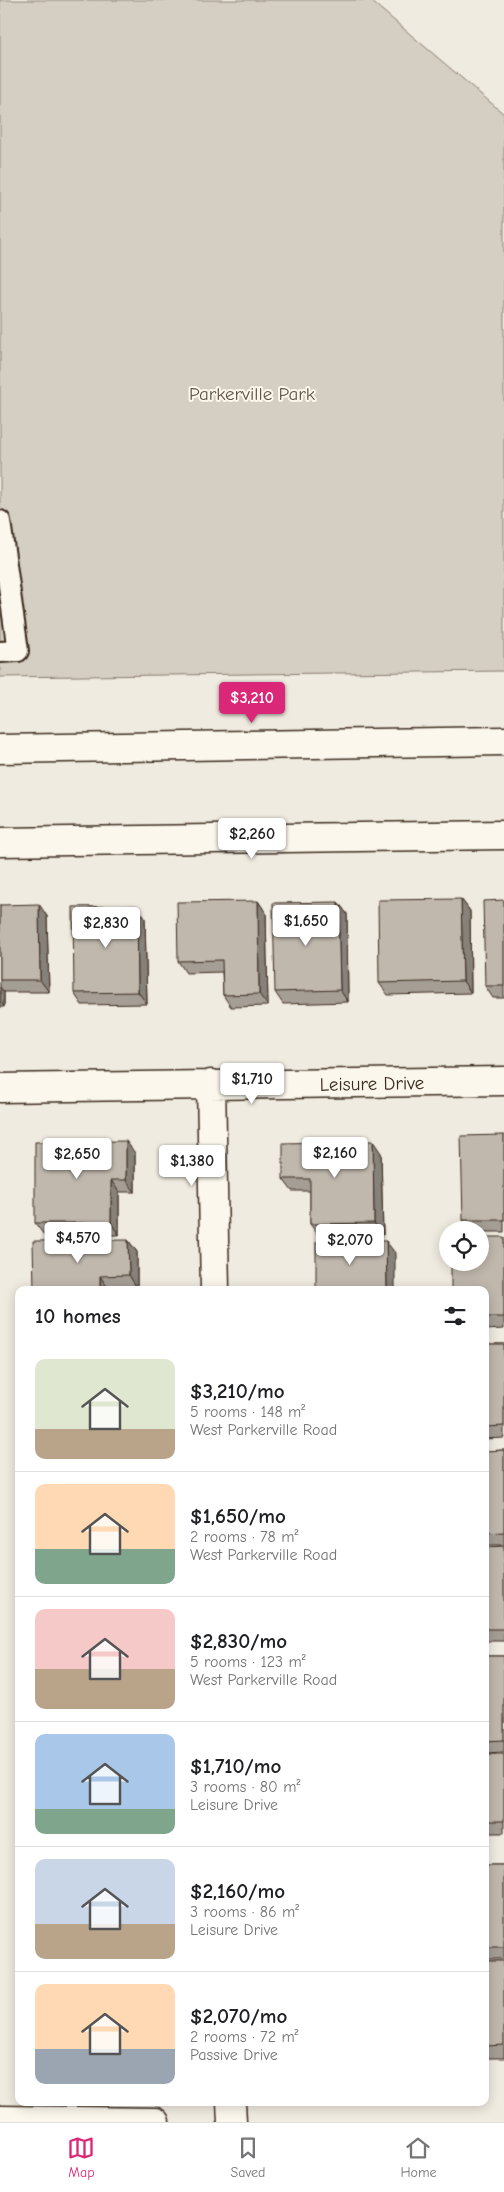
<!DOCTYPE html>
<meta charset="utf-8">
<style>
body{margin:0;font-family:"Comic Neue",sans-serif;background:#f2f2f2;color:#202124;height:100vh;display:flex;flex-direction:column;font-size:19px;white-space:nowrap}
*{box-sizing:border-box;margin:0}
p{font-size:16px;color:#757577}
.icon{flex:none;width:28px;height:28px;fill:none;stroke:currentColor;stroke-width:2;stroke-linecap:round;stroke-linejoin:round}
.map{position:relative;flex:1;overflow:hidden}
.details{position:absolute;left:15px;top:1286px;width:474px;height:820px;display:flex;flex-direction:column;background:#fff;border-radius:10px;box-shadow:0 2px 12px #0003}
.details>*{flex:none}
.tools{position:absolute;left:439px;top:1221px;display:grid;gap:10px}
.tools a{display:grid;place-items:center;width:50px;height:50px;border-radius:50%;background:#fff;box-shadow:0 2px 12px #0003;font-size:25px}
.price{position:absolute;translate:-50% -42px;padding:0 11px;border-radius:5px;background:#fff;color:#222;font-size:16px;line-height:32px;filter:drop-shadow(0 1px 2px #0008)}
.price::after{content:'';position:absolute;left:50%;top:30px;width:15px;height:11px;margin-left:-8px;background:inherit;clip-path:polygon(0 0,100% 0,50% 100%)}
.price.active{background:#db2777;color:#fff}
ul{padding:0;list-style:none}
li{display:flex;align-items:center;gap:15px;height:125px;padding:0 20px}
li+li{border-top:1px solid #e0e0e0}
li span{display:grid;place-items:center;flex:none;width:140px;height:100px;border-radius:10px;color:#555}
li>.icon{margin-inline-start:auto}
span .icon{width:60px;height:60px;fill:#fffc;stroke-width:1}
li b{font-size:21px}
h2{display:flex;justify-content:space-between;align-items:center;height:60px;padding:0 20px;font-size:21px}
.menu{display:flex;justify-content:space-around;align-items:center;height:70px;border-top:1px solid #e0e0e0;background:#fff;font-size:14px;color:#757577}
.menu a{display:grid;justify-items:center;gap:2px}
.menu .active{color:#db2777}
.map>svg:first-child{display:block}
.green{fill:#d5cec3;stroke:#887c70}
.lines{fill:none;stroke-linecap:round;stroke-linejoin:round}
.service-casing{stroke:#3b2a1e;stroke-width:24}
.minor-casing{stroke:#3b2a1e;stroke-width:31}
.secondary-casing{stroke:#3b2a1e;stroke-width:31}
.service{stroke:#fbf7ec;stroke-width:20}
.minor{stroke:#fbf7ec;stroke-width:28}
.secondary{stroke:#fbf7ec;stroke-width:28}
.wall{fill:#a59e95;stroke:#3b2a1e}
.shaded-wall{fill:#868179;stroke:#3b2a1e}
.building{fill:#c0b8ad;stroke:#3b2a1e}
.labels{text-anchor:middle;stroke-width:4;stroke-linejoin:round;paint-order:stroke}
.park-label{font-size:19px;fill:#625347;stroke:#fbf7ec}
.street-label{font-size:19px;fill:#3b2a1e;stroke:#fbf7ec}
</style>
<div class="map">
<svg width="504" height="2122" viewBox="0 0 504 2122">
<rect width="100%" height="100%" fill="#f0ebe0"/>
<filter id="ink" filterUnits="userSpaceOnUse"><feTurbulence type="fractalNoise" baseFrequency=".02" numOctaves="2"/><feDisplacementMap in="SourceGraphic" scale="10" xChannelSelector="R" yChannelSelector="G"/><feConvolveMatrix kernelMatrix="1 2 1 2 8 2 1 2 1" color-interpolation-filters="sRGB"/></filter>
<g filter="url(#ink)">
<path class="green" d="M0,0H370L504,114V671L0,677Z"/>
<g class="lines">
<g class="service-casing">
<path id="service" d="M0,521L18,651L0,652"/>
</g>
<g class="minor-casing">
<path id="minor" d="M211,1084L215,1290
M0,1088L504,1081
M231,2102L232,2122
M0,2120L155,2122"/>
</g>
<g class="secondary-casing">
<path id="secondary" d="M0,749L504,741
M0,842L504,835"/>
</g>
<use href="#service" class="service"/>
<use href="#minor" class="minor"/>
<use href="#secondary" class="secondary"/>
</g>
<path class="wall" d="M461,899L470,911L471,993L388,995L379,983Z
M504,900V998H493L485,986Z
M258,901L266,913L268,1006L231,1007L223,995L222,972L186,973L178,961Z
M338,902L347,914L348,1002L283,1004L275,992Z
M0,905L47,916L49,992H4V1007H0Z
M145,918L147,1004L82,1005L74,993Z
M504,1135V1232H480V1230H469L463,1220Z
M135,1153V1192H119V1235H44L35,1223Z
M381,1153L383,1235L319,1236L310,1224V1191H292L283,1179Z
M504,1237V1329L485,1330V1290Z
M128,1240L137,1252V1288L34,1290Z
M485,1344H504V1438L485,1439Z
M504,1450V1545H485V1451Z
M504,1546V1641H485V1547Z
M485,1656H504V1752L485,1753Z
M485,1754H504V1833H485Z
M485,1865H504V1959H485Z
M485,1961H504V2058H485Z"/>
<path class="shaded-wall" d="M461,899L470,911L471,993L463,981Z
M258,901L266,913L268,1006L259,994Z
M338,902L347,914L348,1002L340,990Z
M39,904L47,916L49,992L40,980Z
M137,906L145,918L147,1004L138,992Z
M0,987L4,992V1007L0,1001Z
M126,1141L135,1153V1192L126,1180Z
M373,1141L381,1153L383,1235L374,1223Z
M111,1180L119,1192V1235L111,1223Z
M128,1240L137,1252V1288L129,1275Z
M386,1241L395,1253V1290H387Z
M100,1276L108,1288V1290H100Z"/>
<path class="building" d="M461,899L463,981L379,983L378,900Z
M504,900V986H485L483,901Z
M258,901L259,994L223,995L222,960L178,961L177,902Z
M338,902L340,990L275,992L273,903Z
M39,904L40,980H0V905Z
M137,906L138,992L74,993L73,907Z
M504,1135V1220H463L461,1136Z
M126,1141V1180H111V1223H35V1142Z
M373,1141L374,1223L310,1224V1179H283V1143Z
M480,1237H504V1317H485V1290H451V1262H480Z
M128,1240L129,1275L100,1276V1290H34L33,1241Z
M386,1241L387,1290H285V1288H316V1242Z
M485,1344H504V1426L485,1427Z
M504,1450V1532L485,1533V1451Z
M504,1546V1629H485V1547Z
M485,1656H504V1740L485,1741Z
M485,1754H504V1821H485Z
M485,1865H504V1947H485Z
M485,1961H504V2045L485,2046Z"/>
</g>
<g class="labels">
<g class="park-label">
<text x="252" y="400">Parkerville Park</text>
</g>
<g class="street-label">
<text transform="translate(372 1083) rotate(-1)" y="7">Leisure Drive</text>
</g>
</g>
</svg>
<div class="tools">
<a><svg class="icon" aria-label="locate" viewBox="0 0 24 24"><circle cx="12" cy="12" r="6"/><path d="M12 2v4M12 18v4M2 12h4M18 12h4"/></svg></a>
</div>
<b class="price active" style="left:252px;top:724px">$3,210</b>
<b class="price" style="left:252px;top:860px">$2,260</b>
<b class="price" style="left:306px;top:947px">$1,650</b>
<b class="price" style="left:106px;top:949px">$2,830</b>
<b class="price" style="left:252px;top:1105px">$1,710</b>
<b class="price" style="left:335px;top:1179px">$2,160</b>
<b class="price" style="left:77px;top:1180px">$2,650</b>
<b class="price" style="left:192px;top:1187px">$1,380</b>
<b class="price" style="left:78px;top:1264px">$4,570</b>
<b class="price" style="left:350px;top:1266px">$2,070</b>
<section class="details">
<h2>10 homes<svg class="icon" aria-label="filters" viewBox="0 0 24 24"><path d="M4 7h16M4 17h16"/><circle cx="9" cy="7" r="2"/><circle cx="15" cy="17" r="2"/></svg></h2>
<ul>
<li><span style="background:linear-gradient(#dfe7d0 70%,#b9a48a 0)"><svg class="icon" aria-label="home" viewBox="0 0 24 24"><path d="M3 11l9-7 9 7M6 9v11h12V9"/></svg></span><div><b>$3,210/mo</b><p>5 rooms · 148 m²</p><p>West Parkerville Road</p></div></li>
<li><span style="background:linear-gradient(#ffd9b3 65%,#7fa58c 0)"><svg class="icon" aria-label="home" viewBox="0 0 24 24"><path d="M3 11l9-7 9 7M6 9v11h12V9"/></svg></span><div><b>$1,650/mo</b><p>2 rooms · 78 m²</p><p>West Parkerville Road</p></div></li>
<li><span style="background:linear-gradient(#f6c9c9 60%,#b9a48a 0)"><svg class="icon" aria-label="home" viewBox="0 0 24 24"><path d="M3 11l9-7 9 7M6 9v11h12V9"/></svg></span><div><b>$2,830/mo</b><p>5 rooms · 123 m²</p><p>West Parkerville Road</p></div></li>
<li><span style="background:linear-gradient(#a9c7e8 75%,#7fa58c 0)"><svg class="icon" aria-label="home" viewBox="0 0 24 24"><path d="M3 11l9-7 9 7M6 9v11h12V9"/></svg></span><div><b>$1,710/mo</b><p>3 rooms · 80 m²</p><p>Leisure Drive</p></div></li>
<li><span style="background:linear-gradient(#c9d6e8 65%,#b9a48a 0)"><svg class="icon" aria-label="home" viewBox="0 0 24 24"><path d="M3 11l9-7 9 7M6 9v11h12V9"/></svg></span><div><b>$2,160/mo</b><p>3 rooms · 86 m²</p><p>Leisure Drive</p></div></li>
<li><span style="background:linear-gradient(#ffd9b3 65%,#9aa5b1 0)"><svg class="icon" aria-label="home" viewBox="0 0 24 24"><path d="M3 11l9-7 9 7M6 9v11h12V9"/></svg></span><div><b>$2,070/mo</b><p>2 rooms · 72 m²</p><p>Passive Drive</p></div></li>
</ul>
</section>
</div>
<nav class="menu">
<a class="active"><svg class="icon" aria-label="map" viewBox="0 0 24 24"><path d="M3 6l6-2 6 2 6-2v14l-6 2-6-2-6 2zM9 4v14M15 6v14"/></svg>Map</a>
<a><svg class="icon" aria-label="saved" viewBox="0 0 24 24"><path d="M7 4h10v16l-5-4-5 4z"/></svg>Saved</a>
<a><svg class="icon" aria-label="home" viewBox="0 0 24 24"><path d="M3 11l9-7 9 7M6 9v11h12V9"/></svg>Home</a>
</nav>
